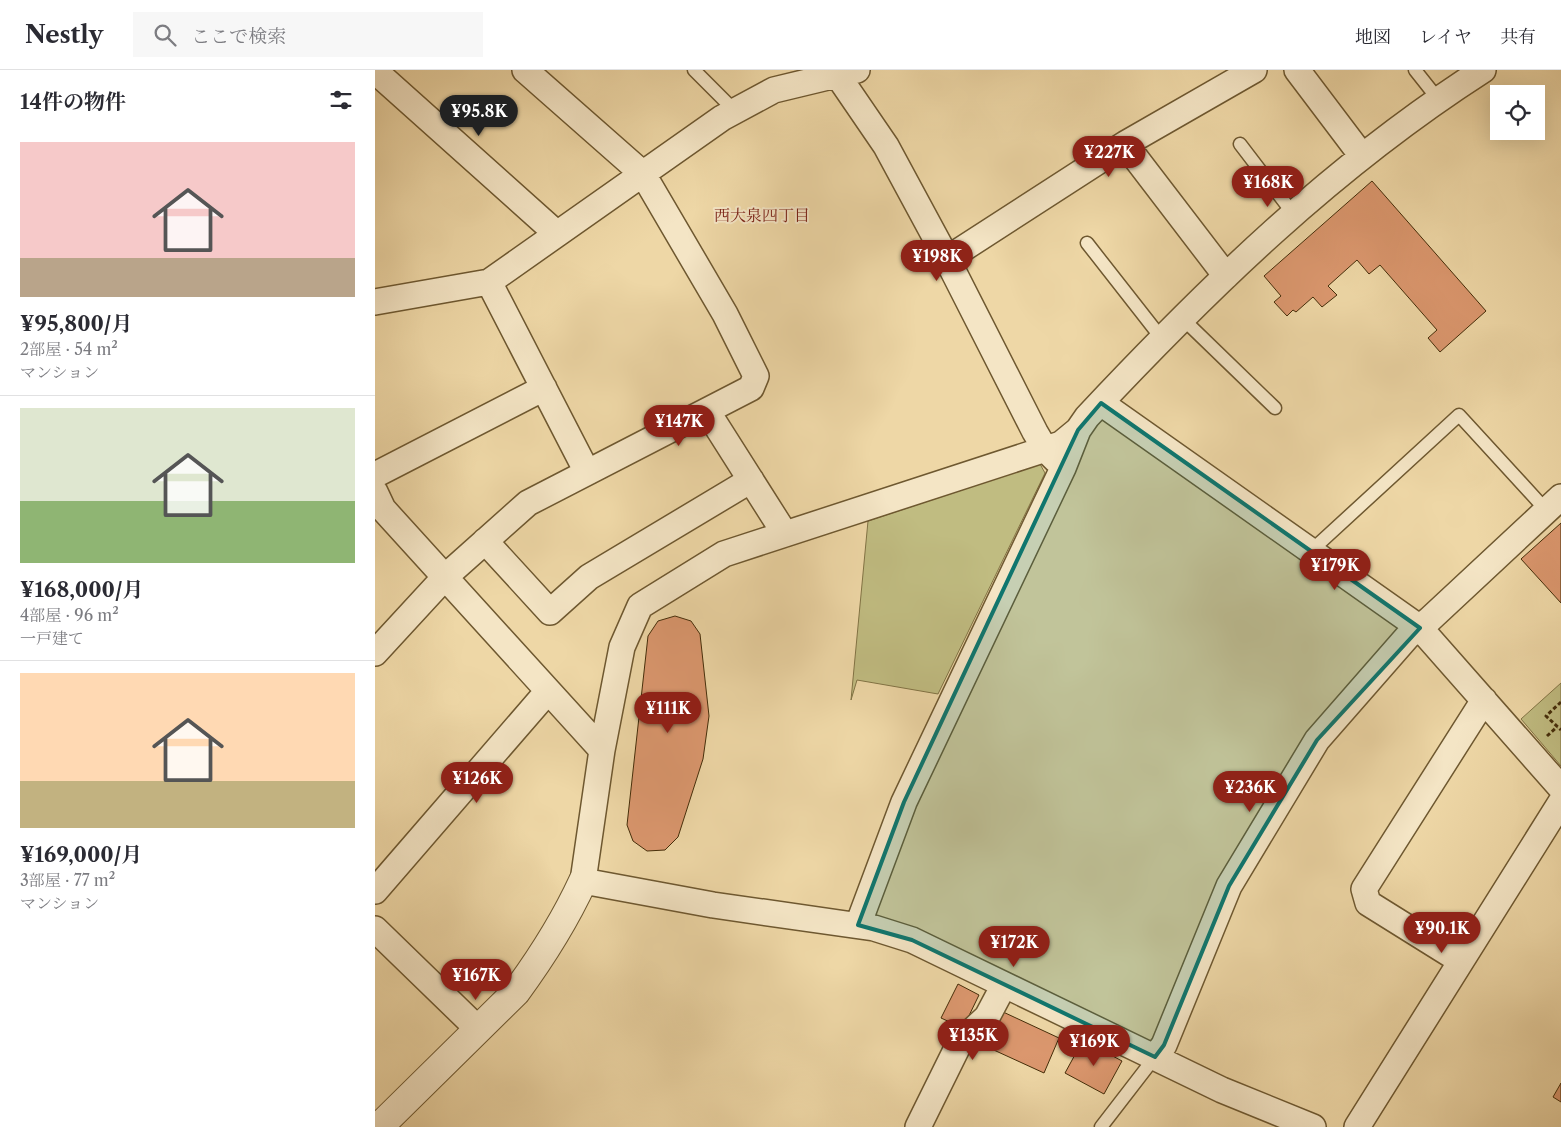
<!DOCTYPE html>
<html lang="ja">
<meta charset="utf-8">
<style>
body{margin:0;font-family:"Libre Caslon Text","Noto Serif JP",serif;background:#f7f7f7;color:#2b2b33;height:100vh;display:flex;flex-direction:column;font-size:19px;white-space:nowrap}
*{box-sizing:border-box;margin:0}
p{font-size:16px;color:#7c7c81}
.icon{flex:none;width:28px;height:28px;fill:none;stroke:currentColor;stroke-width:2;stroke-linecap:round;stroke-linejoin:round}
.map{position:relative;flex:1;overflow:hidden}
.details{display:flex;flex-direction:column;background:#fff;width:375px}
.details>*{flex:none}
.fabs{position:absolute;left:1115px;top:15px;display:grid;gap:10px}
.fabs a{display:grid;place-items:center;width:55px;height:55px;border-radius:0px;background:#fff;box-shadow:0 5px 20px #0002;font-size:25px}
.price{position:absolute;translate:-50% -42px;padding:0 11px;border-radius:18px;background:#8f2418;color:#fff;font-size:16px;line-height:32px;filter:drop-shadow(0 1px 2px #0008)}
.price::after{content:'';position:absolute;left:50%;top:30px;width:15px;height:11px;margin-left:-8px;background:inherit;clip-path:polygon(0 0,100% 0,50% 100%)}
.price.on{background:#222;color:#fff}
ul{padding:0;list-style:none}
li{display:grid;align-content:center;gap:10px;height:265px;padding:0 20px}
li+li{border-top:1px solid #e1e1e2}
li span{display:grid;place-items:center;height:155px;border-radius:0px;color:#555}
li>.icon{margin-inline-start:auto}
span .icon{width:90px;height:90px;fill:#fffc;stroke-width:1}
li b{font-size:21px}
h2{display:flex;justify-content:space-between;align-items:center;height:60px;padding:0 20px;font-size:21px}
header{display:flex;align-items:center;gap:30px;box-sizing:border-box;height:70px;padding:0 25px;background:#fff;border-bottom:1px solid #e1e1e2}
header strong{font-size:24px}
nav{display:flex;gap:28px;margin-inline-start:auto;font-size:18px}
.search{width:350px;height:45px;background:#f7f7f7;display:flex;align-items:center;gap:12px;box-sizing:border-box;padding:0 18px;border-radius:0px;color:#7c7c81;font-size:19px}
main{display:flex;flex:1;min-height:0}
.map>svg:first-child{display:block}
.green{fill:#c0bc81;stroke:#827445}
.building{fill:#db976e;stroke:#442d09}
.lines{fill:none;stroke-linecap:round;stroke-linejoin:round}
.service-casing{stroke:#6e5830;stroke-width:15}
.minor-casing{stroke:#6e5830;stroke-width:28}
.tertiary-casing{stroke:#6e5830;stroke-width:30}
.path{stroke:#442d09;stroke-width:3;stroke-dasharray:4 2.5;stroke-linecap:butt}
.service{stroke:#f4e5c5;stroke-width:12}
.minor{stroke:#f4e5c5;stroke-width:25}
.tertiary{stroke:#f4e5c5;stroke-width:28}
.marked{fill:#0f766e;fill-opacity:0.2;stroke:#0f766e;stroke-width:4;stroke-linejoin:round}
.labels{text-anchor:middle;stroke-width:4;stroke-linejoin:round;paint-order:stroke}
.neighbourhood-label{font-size:16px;fill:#7a1f14;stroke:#f4e5c5}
</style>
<header>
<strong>Nestly</strong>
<div class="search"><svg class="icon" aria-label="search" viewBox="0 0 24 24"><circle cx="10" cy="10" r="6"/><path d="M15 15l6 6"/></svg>ここで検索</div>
<nav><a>地図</a><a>レイヤ</a><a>共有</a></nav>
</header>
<main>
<section class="details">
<h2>14件の物件<svg class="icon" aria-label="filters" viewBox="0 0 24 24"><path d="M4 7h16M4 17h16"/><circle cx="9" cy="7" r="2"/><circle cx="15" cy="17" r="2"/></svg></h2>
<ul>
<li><span style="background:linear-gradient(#f6c9c9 75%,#b9a48a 0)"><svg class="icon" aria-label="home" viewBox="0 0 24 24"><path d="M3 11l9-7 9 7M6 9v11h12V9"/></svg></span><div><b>¥95,800/月</b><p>2部屋 · 54 m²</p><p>マンション</p></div></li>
<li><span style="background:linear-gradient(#dfe7d0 60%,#8fb573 0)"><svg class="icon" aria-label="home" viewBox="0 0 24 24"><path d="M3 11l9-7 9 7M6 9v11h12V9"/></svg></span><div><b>¥168,000/月</b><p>4部屋 · 96 m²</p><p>一戸建て</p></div></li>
<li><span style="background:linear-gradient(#ffd9b3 70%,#c2b280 0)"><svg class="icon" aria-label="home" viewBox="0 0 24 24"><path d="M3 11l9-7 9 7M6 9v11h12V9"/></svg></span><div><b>¥169,000/月</b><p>3部屋 · 77 m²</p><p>マンション</p></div></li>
</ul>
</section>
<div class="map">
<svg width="1186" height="1057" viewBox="0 0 1186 1057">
<rect width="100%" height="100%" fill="#eed7a6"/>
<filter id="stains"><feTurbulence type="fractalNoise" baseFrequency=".004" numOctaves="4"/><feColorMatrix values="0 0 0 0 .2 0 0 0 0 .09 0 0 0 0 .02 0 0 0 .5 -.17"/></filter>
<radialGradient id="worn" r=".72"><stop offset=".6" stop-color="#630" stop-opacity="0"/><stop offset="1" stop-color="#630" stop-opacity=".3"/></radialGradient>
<path class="green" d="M665,394L670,403L563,624L482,610L476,630L493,451Z
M1186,613V696L1146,649Z"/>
<path class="building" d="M997,111L1111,241L1065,282L1053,268L1062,260L1005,195L994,204L982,190L953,216L962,225L947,237L938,227L921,242L918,240L912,246L899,232L906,226L889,206Z
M1186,453V533L1146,489Z
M300,546L316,551L325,564L334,646L328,689L303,767L290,780L272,781L258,771L252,755L273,566L283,551Z
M583,914L604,925L588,958L566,948Z
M626,941L684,968L669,1003L610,976Z
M708,970L747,991L729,1024L690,1003Z
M1186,1013V1032L1178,1027Z"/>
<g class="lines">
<g class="service-casing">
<path id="service" d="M319,0L360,41
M1040,0L1063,29
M865,74L917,142
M712,173L788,270
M808,249L900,338
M937,480L1084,345L1171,440
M726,1057L780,987"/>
</g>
<g class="minor-casing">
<path id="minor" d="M459,0L511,76L572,189L660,362L670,379L681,390
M922,0L987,86
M0,1L181,163
M750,74L851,206
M572,189L750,74L879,0
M114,212L212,402
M0,232L114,212L347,48L399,20L482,0
M726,333L1045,558L1186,718
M332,341L410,464
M703,360L686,374L349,484L265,536L247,577L227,680L208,811L338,835L499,858L537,870L847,1020L938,1057
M0,405L169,318
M0,422L8,439L227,680
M110,471L175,542L214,507L376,410
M0,583L70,507L153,433L376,318L381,306L350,244L268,104L150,0
M0,821L173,621
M483,855L529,732L688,398L703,360L712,347C834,217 957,97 1108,0
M0,859L103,959
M1086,891L993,833L989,819L1109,630
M780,987L789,975L854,816L942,670L1033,566L1054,550L1186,427
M543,1057L585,972L612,947L629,915
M982,1057L1186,732"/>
</g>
<g class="tertiary-casing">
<path id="tertiary" d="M4,1057L141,922C166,888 190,850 208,811"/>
</g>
<path class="path" d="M1186,632L1171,646L1186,660
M1172,666L1182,657"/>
<use href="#service" class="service"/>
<use href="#minor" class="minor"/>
<use href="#tertiary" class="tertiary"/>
</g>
<path class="marked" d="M726,333L1045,558L942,670L854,816L789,975L780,987L537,870L483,855L529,732L703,360Z"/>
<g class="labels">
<g class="neighbourhood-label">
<text x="387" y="151">西大泉四丁目</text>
</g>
</g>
<rect width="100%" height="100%" filter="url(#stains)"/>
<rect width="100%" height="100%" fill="url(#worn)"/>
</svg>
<div class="fabs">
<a><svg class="icon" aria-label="locate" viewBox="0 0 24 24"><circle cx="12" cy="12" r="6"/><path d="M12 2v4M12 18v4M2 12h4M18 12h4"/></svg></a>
</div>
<b class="price on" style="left:104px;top:67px">¥95.8K</b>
<b class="price" style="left:734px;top:108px">¥227K</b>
<b class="price" style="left:893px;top:138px">¥168K</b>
<b class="price" style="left:562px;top:212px">¥198K</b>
<b class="price" style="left:304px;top:377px">¥147K</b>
<b class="price" style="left:960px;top:521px">¥179K</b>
<b class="price" style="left:293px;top:664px">¥111K</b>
<b class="price" style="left:102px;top:734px">¥126K</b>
<b class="price" style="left:875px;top:743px">¥236K</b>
<b class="price" style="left:1067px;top:884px">¥90.1K</b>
<b class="price" style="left:639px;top:898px">¥172K</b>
<b class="price" style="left:101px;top:931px">¥167K</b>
<b class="price" style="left:598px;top:991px">¥135K</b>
<b class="price" style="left:719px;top:997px">¥169K</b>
</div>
</main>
